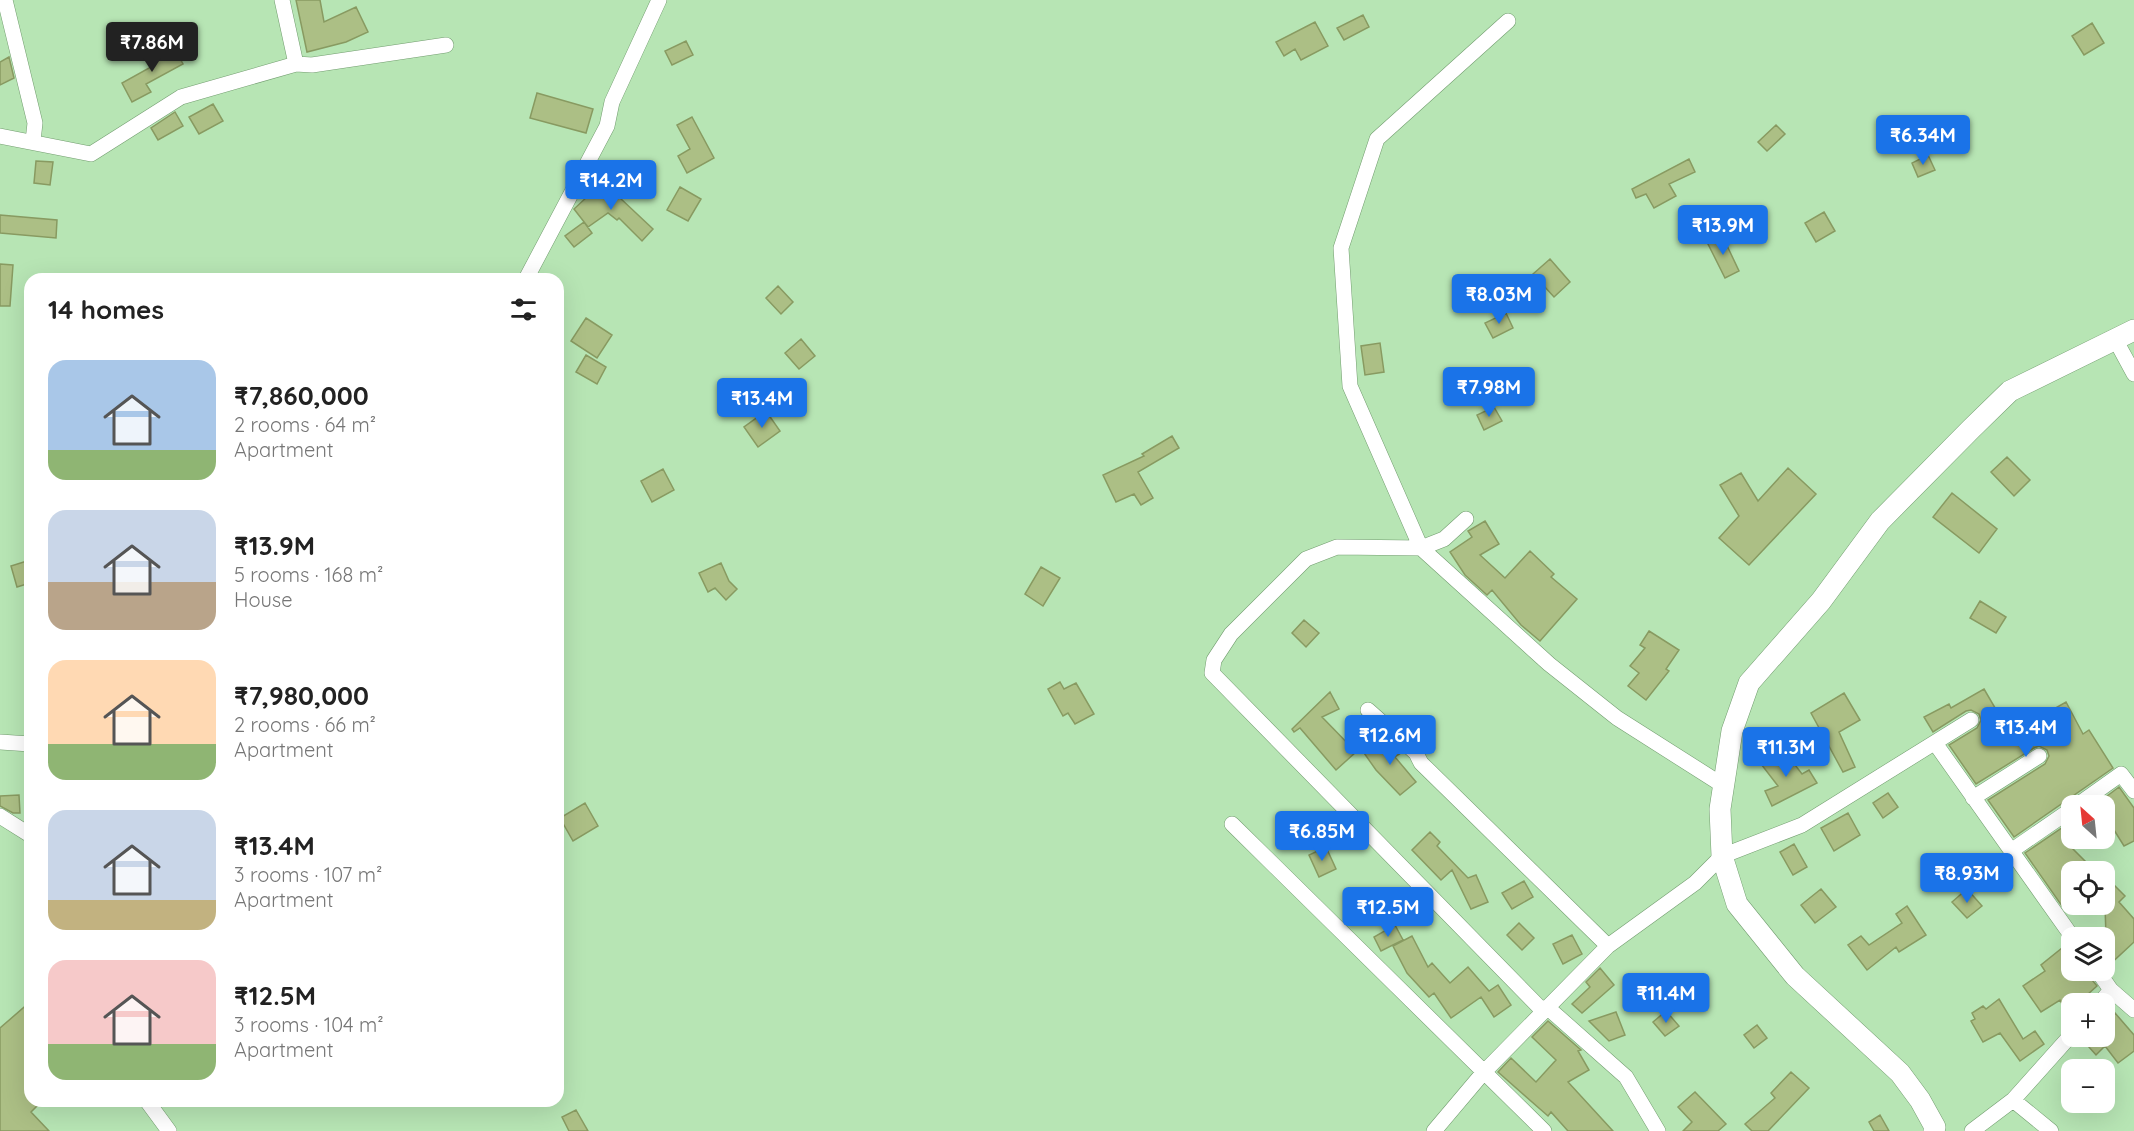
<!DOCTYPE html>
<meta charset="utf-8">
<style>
body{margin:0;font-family:Quicksand,sans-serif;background:#f6f6f6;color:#222;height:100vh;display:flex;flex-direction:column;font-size:22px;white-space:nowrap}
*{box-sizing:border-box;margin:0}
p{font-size:20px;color:#767676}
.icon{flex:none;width:33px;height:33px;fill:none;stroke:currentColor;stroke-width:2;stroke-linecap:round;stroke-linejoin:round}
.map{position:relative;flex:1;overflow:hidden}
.drawer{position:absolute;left:24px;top:273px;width:540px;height:834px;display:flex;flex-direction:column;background:#fff;border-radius:18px;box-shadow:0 6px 24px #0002}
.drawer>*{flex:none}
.needle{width:39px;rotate:333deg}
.controls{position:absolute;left:2061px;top:795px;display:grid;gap:12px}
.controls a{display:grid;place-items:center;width:54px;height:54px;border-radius:12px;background:#fff;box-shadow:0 6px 24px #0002;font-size:30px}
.price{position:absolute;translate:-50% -51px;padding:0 14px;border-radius:6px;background:#1a73e8;color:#fff;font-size:20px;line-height:39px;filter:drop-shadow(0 2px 3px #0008)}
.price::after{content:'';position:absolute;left:50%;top:36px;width:18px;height:14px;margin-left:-9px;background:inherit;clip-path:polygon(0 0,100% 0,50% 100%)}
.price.current{background:#222;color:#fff}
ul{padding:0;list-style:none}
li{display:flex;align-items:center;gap:18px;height:150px;padding:0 24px}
li span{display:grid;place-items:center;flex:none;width:168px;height:120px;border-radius:18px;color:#555}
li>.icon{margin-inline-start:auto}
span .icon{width:72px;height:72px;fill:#fffc;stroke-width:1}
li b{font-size:26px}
h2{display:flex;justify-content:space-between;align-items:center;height:72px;padding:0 24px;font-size:26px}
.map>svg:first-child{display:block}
.building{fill:#acbf85;stroke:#889a61;stroke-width:1.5}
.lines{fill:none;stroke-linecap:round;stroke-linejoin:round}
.minor-casing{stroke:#729d6f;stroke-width:16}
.secondary-casing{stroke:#729d6f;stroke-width:22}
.minor{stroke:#fff;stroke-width:15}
.secondary{stroke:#fff;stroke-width:21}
</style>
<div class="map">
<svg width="2134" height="1131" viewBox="0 0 2134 1131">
<rect width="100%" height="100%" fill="#b7e5b4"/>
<path class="building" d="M296,0H320L324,22L356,7L368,32L346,42L307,52Z
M1363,15L1369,27L1344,40L1337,28Z
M1315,22L1328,46L1301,60L1295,49L1284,56L1276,42Z
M2092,23L2104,43L2084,55L2072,36Z
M686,41L693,55L672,65L665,51Z
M173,46L183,64L146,84L151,92L132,102L122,83L151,67L147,60Z
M9,57L14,78L0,85V62Z
M537,93L593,109L586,133L530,118Z
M213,104L223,121L199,134L189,117Z
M175,112L183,126L158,140L151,128Z
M692,117L714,158L687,173L678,156L690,149L677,125Z
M1776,125L1785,134L1767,151L1758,142Z
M1928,155L1935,170L1918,177L1912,163Z
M1689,159L1695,172L1669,184L1676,196L1654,208L1646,194L1636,198L1632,189Z
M36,161L53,162L50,185L34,183Z
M603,182L653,229L642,241L619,218L617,220L608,213L588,227L574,209Z
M680,187L701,199L688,221L667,210Z
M1824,212L1835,231L1816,242L1805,223Z
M0,215L57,220L56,238L0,233Z
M584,222L592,233L574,247L565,236Z
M1722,235L1739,271L1725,278L1707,242Z
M1550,259L1570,282L1554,297L1533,274Z
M0,264L13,265L10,306H0Z
M778,286L793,302L781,314L766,298Z
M1506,313L1513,328L1493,338L1485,323Z
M586,318L612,335L597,358L571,341Z
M801,339L815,356L799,369L785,353Z
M1380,343L1384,372L1365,375L1361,346Z
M586,355L606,367L597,384L576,372Z
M1494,407L1502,421L1484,430L1477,415Z
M766,411L780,431L758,447L744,427Z
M1172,436L1179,448L1138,472L1153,498L1141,505L1134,494L1116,502L1103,475L1144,456L1142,454Z
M2007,457L2030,480L2014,496L1991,472Z
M1788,468L1816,494L1749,565L1719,538L1739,516L1720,485L1741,473L1758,501Z
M663,469L674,490L652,502L641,481Z
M1952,493L1997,529L1979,553L1933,517Z
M1485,521L1499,544L1480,555L1505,578L1530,551L1554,574L1551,577L1577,599L1540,641L1521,625L1492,590L1487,595L1465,575L1450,552L1472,537L1468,531Z
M30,560V583L17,587L11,566Z
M721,563L729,581L737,589L726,600L715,588L708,592L699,573Z
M1041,567L1060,578L1043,606L1025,594Z
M1980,601L2006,617L1996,633L1970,618Z
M1304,620L1319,633L1306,647L1292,633Z
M1649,631L1679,650L1666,669L1669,671L1646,700L1628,686L1639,673L1630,666L1645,648L1640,645Z
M1060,682L1064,689L1076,683L1094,714L1075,724L1068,713L1063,716L1048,689Z
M1984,689L1998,713L2006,709L2017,730L2066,702L2083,734L2089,730L2113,768L2014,837L1988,800L2045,764L2049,756L2047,750L2039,746L2034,748L1976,784L1949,745L1977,728L1981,720L1979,714L1971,710L1966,711L1933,732L1924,717L1949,704L1951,708Z
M1330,692L1339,709L1322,717L1356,752L1336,770L1300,728L1294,732L1292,729Z
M1844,693L1860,720L1839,732L1855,767L1843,772L1811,713Z
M1385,739L1401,753L1395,757L1416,782L1400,795L1376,770L1364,753Z
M1782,748L1802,774L1809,770L1817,783L1772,806L1765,791L1778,786L1761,764Z
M2119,787L2134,808V841L2124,846L2104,814V806H2094Z
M1888,793L1898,807L1883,818L1873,803Z
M19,795L20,813H13L0,806V796Z
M585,803L598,826L573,841L560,818Z
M1848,813L1860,835L1834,851L1821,828Z
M2072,821L2070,841L2073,845L2070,846L2096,872H2072V899L2062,906L2025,853Z
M1430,832L1440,842L1437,846L1468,878L1476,875L1488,902L1471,909L1452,870L1441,880L1412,850Z
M1794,844L1807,867L1793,875L1780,852Z
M1326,847L1336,869L1319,877L1309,855Z
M2104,875L2125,896L2119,902L2134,919V942L2107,967Z
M1524,881L1533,897L1512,909L1502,893Z
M1821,889L1836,907L1815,923L1801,905Z
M1967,889L1982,906L1967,918L1952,902Z
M1907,906L1926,935L1899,952L1896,947L1867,970L1848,945L1861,936L1869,945L1902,923L1896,914Z
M1519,923L1534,938L1522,950L1507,935Z
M1395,925L1403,940L1381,951L1374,937Z
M1572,935L1582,954L1563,964L1553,944Z
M1412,936L1428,967L1432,963L1450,983L1468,967L1489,991L1498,985L1511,1005L1494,1017L1481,997L1451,1018L1434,993L1429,997L1407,973L1393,946Z
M2062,948L2072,959V970H2084L2097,986L2077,1004H2062L2060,1000L2041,1012L2023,986L2045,971L2041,965Z
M1600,968L1614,985L1582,1013L1572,1004L1590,987L1586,982Z
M1999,999L2023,1039L2035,1031L2044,1044L2020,1061L2000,1033L1983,1042L1971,1021L1975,1019L1972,1013L1983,1006L1986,1009Z
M30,1002V1101H42L31,1112L49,1131H0V1028Z
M1666,1011L1679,1026L1665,1036L1653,1022Z
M1616,1012L1625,1035L1609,1041L1589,1021Z
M2115,1013L2134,1035V1051L2118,1063L2105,1046L2096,1055L2081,1038L2104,1036V1022Z
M1548,1021L1581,1050L1578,1051L1589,1070L1568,1082L1613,1131H1568L1551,1112L1548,1116L1498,1072L1511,1058L1536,1082L1556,1060L1532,1037Z
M1757,1025L1767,1038L1754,1048L1744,1035Z
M1791,1072L1809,1088L1768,1131H1752L1745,1124L1775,1098L1771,1093Z
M1695,1092L1726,1124L1718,1131H1683L1692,1122L1678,1107Z
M576,1110L588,1131H569L562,1117Z
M1880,1115L1889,1131H1874L1869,1122Z"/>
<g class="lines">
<g class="minor-casing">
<path id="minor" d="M5,0L35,123L33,141
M282,0L296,64
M1508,21L1377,139L1341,248L1350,386L1421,548L1549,664L1617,718L1724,786
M0,136L91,154L181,97L296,64L312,65L446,45
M526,279L607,126L612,102L659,0
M2115,339L2134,374
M1466,519L1444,539L1421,548L1337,547L1306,559L1231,634L1214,660L1212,673L1543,1011
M1368,710L1416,753L1421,763L1608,946
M0,742L30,744
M1935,743L2073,938
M1973,798L2039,756
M2076,806L2121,774L2134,791
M0,816L30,835
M1232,824L1544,1131
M2011,851L2072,809
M2097,970L2111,990L2099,1004
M2111,990L2134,1010
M1547,1007L1626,1077L1658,1131
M2013,1100L2051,1131
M147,1101L169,1131
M1434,1131L1483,1073L1608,946L1695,883L1722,856L1802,825L1971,720
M1972,1131L2013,1100L2072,1034"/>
</g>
<g class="secondary-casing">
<path id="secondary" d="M1934,1131L1935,1127L1920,1100L1900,1073L1795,976L1737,904L1722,856L1720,809L1732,731L1749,683L1821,601L1880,521L1971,429L2010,391L2134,330"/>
</g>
<use href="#minor" class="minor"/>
<use href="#secondary" class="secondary"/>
</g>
</svg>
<div class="controls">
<a><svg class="needle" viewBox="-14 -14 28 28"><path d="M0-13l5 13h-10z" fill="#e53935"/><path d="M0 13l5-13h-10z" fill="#767676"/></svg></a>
<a><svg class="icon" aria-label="locate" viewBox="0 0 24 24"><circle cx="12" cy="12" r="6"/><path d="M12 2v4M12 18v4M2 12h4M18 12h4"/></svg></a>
<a><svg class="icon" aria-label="layers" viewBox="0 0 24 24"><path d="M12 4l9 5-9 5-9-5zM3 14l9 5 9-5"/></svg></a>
<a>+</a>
<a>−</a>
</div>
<b class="price current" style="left:152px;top:73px">₹7.86M</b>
<b class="price" style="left:1923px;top:166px">₹6.34M</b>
<b class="price" style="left:611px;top:211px">₹14.2M</b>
<b class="price" style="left:1723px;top:256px">₹13.9M</b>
<b class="price" style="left:1499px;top:325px">₹8.03M</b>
<b class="price" style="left:1489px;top:418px">₹7.98M</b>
<b class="price" style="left:762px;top:429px">₹13.4M</b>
<b class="price" style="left:2026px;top:758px">₹13.4M</b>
<b class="price" style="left:1390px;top:766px">₹12.6M</b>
<b class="price" style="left:1786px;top:778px">₹11.3M</b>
<b class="price" style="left:1322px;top:862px">₹6.85M</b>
<b class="price" style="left:1967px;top:904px">₹8.93M</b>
<b class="price" style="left:1388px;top:938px">₹12.5M</b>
<b class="price" style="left:1666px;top:1024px">₹11.4M</b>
<section class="drawer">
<h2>14 homes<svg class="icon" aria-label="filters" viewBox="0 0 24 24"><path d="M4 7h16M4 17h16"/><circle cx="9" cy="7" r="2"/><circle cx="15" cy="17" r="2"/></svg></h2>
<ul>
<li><span style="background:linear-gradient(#a9c7e8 75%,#8fb573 0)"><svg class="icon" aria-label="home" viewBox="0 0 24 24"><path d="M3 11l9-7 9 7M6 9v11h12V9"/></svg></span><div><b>₹7,860,000</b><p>2 rooms · 64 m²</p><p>Apartment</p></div></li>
<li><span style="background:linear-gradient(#c9d6e8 60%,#b9a48a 0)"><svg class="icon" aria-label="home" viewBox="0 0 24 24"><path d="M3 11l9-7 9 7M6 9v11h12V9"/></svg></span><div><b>₹13.9M</b><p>5 rooms · 168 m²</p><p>House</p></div></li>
<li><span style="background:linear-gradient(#ffd9b3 70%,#8fb573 0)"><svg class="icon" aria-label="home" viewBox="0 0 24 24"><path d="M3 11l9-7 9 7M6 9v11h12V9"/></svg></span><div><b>₹7,980,000</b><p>2 rooms · 66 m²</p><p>Apartment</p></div></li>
<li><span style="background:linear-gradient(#c9d6e8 75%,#c2b280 0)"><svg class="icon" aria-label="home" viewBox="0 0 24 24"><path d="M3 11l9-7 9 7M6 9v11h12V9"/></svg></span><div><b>₹13.4M</b><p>3 rooms · 107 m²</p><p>Apartment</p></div></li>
<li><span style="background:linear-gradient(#f6c9c9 70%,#8fb573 0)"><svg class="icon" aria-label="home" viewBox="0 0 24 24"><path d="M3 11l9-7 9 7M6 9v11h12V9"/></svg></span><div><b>₹12.5M</b><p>3 rooms · 104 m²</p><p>Apartment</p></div></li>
</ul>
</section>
</div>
